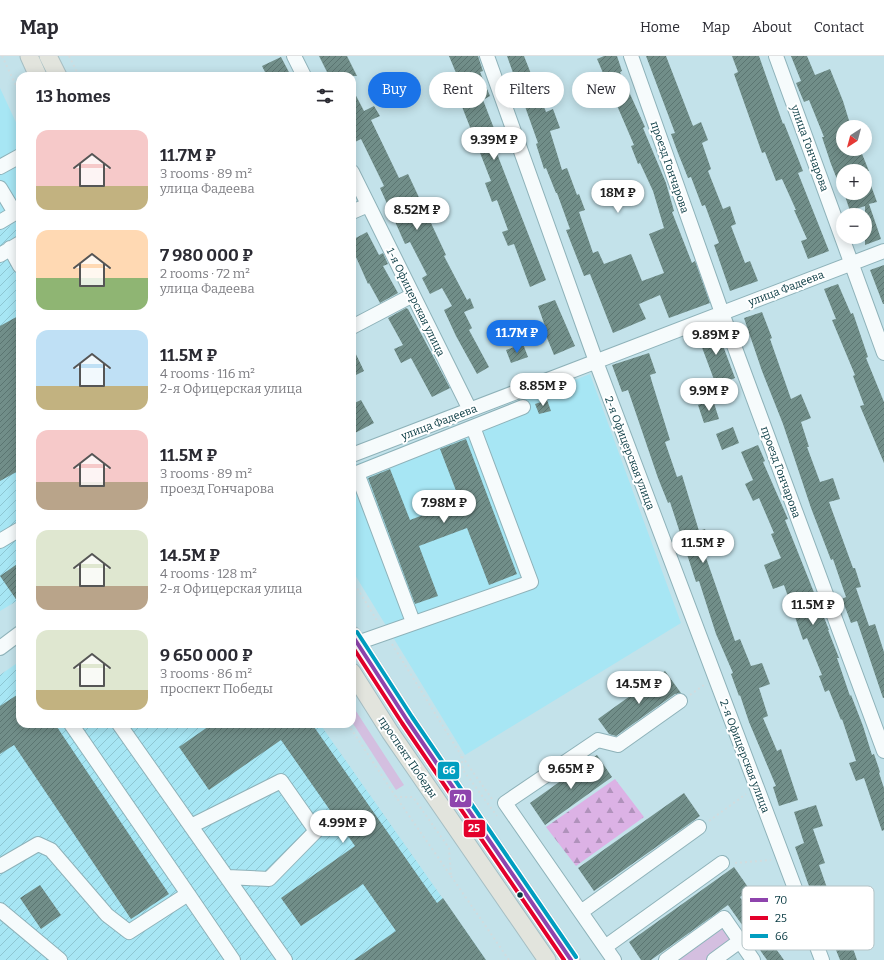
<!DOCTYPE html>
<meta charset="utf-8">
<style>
body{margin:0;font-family:Bitter,serif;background:#f2f2f3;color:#2b2b33;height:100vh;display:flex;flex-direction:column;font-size:15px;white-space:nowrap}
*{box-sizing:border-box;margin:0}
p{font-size:13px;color:#7c7c81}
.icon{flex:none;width:22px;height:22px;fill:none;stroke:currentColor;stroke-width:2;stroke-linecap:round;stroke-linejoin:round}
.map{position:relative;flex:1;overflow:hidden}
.panel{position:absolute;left:16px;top:16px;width:340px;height:656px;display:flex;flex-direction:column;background:#fff;border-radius:12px;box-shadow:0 2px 10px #0003}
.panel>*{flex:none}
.guide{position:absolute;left:368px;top:16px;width:380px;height:36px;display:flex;gap:8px}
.needle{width:26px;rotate:216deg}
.buttons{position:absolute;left:836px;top:64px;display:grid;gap:8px}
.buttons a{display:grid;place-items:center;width:36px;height:36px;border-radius:50%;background:#fff;box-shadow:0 2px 10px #0003;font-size:20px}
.price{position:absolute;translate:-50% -34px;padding:0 9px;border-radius:14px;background:#fff;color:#222;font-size:13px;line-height:26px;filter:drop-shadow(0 1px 2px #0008)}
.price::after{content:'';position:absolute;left:50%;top:24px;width:12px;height:9px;margin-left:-6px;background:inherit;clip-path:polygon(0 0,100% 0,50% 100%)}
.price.current{background:#1a73e8;color:#fff}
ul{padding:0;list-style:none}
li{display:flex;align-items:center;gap:12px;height:100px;padding:0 20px}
li span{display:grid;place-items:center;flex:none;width:112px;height:80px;border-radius:12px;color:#555}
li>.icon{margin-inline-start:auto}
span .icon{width:48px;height:48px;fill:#fffc;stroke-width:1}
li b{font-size:17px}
h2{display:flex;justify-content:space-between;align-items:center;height:48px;padding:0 20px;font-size:17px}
.tag{padding:0 14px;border-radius:18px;background:#fff;box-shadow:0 2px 10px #0003;font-size:14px;line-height:36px}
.tag.current{background:#1a73e8;color:#fff}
header{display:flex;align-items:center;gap:24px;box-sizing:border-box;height:56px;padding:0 20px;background:#fff;border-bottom:1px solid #e1e1e2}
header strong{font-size:19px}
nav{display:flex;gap:22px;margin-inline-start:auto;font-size:14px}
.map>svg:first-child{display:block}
.built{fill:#a7e6f4}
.industrial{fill:url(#industrial-furrows)}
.green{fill:#d4bfe0}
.forest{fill:url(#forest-firs)}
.building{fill:url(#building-hatch)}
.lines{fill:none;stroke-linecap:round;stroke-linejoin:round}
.minor-casing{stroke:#8eb2b9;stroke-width:16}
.major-casing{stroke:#a6bec3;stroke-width:19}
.path{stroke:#d1dcdf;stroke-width:2;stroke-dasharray:2 3;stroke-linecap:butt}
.minor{stroke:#f6fbfc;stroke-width:14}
.major{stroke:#e2e4dd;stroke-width:17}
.bus-1-casing{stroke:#fff;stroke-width:7}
.bus-2-casing{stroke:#fff;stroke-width:7}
.bus-3-casing{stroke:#fff;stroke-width:7}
.bus-1{stroke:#8e44ad;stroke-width:4}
.bus-2{stroke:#e4002b;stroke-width:4}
.bus-3{stroke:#019ec0;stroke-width:4}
.bus-dot{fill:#063840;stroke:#fff;stroke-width:1.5}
.labels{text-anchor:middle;stroke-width:4;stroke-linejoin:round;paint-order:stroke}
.street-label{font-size:11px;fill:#063840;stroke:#fff}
.key{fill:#fff;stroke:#b4c3c6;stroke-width:1}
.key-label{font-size:11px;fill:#063840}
.line-badge{stroke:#fff;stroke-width:1.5}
.badge-label{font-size:11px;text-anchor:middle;font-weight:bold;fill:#fff}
</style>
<header>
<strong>Map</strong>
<nav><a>Home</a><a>Map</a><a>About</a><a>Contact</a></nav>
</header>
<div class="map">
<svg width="884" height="904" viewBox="0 0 884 904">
<defs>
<pattern id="industrial-furrows" width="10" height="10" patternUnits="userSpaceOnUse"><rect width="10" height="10" fill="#a7e6f4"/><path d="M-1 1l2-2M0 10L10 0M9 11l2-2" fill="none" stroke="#8ec6d2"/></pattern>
<pattern id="forest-firs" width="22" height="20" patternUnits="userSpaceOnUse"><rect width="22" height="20" fill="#dcb2e5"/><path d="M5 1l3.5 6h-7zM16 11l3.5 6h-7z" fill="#b092bb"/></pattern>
<pattern id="building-hatch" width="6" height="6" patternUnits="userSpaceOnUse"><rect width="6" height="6" fill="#718e89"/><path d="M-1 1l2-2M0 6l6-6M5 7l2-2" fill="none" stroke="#5b7571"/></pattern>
</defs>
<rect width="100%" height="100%" fill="#c3e2ea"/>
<path class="built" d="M0,32L20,75V164L0,176Z
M590,318L681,567L465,699L352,514V410Z"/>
<path class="industrial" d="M20,164V543L0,555V176Z
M20,605V668H320L486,904H0V619Z"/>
<path class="green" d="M352,649L404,729L396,734L352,666Z
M725,871L735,885L708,904H678Z"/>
<path class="forest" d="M615,723L644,761L576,810L546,771Z"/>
<path class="building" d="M319,0H347L357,20H329Z
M449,0H478L483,15L480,16L490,40L483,44L495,75L489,77L546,224L530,231L514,188L508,190L502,176L508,174L497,144L492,146L485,127L491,125L459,43L455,45L450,34L461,29Z
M507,0H524L546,56L553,53L560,72L550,75L562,114L567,112L577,139L579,138L585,154L579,156L593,197L598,195L604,208L631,198L642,225L664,217L649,178L664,172L653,135L640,107L638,108L631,90L634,89L597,3L604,0H617L622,15L620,16L645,71L643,72L666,127L674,155L672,156L692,207L695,205L710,247L669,262L660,239L639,248L646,263L613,277L590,218L584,220L577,202L566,174L570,173L557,137H556L546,112L544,113L536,88L538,87Z
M646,0H666L693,70L701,66L708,84L702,87L711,113L708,115L723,153L730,150L736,168L731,170L745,207L750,205L758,225L730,235L714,189L719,187L705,149L702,150L691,121L688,122L678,97L671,78L675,77Z
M732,0H759L783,68L784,67L803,115L798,117L829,195L808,203L801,185L807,183L794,154H796L782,123L776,125L765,96L762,97L734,18L738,16Z
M791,0H807L815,19L830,13L843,45L851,71H843V93H860L869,115H843V138L831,108L822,81H824L809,44L804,46L796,27L801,25Z
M281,1L291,20H267L262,10Z
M352,32L364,55L374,50L380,60L371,64L399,122L408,118L446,199L444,200L467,244L470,242L474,252L464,256L472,272L469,274L489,311L477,318L456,280L444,254L452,250L442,232L430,238L422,222L427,219L410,186L405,188L380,132L384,130L361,83L355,86L352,79Z
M865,116H866L877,146L869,148L881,183L865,189V150L850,155L844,137H865Z
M367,176L379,199L383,197L388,208L383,210L398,237L380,247L369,227L368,228L352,192V184Z
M884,209V248H883L870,214Z
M838,228L851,258L853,257L868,301L866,302L884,346V407L860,350L864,349L853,320L855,319L832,264L836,263L824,233Z
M555,244L575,290L554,299L545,277L547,276L538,250Z
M406,252L408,253L450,332L432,341L411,302L401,307L394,293L403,289L388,262Z
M762,256L772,282L770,283L791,343L801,338L811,362L801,366L809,391H807L820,426L833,422L840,443L829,446L853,512H855L861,531L856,532L869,570L875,568L884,596V642H883L857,565L851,567L842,543L846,541L833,503L831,504L811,452L783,368L762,315L744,262Z
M20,259V414L0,425V270Z
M716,271L735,322L716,329L697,278Z
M523,288L528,301L511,307L506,294Z
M352,290L364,315L352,321Z
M649,297L656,317L650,319L652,326L670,384L665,386L677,421L682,419L699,475L705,473L711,490L703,493L735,585L740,583L751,610L762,607L770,628L759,632L768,660L763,662L777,695L781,693L798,744L779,750L773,731L776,730L749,666L740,639L739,640L731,618L733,617L716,578L699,525L696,526L670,446L668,447L658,422L628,334L622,336L612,309Z
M361,344L374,367L355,377L352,371V348Z
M547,344L551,355L539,358L535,348Z
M713,344L719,363L704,367L698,349Z
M733,371L739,387L722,394L716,378Z
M466,383L517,518L489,529L467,472L419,490L438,540L415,548L368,422L390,413L410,464L460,445L440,393Z
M758,389L765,405L763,406L788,463L785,464L829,574H828L839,602H837L850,640L851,639L863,670L872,699L874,698L880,716L879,717L884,732V774L882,775L864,722L856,725L849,707L856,705L842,663L841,664L829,634L825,636L819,620L822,619L807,582L803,584L784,529L773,533L764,509L781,502L771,478L774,477L759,442L753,445L745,428L753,424L741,396Z
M20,506V549L0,520Z
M665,615L681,637L675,638L616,680L609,678L598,663Z
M20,637V668H55L169,838L131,863L14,689L0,698V650Z
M212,668H312L437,847L443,842L486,904H354L396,875L363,828L301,870L281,842L355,790L281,684L209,734L179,691Z
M597,699L612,721L545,769L530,747Z
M684,737L700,760L594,835L578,812Z
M816,749L823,770L813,773L825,807L819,809L832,846L845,876L847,875L857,904H840L816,844H814L795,791L804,787L794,756Z
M734,811L750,834L740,841L751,857L768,845L789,873L771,886L784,904H767L728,849L651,904H641L629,886Z
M40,829L61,859L41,873L20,842Z"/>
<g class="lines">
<g class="minor-casing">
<path id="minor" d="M294,0L304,20
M487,0L598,311L822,904
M631,0L722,257L884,695
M776,0L884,297
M0,111L20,100
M352,116L470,354
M0,132L15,157L0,166
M352,156L368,149
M10,192L20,210
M0,199L20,187
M352,271L413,239
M352,399L884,195
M0,485L20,473
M413,566L357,417L523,351
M357,587L531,526L473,371
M0,592L20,577
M119,668L285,904
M191,770L281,725L316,775L269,823L227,821
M0,810L38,788L51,794L107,859L129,876L188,838L71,668
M188,838L233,904
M0,854L60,904
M581,856L699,771
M605,891L722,807
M614,904L505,747L598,684L618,689L680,645
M666,904L724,862L753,904
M714,904L740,885"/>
</g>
<g class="major-casing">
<path id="major" d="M29,0L38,20
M48,0L58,20
M352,579L407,664L571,904
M352,616L390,676L547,904"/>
</g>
<path class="path" d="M2,0L20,38
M69,0L79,20
M352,524L378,566
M392,588L461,699
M690,639L704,629
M348,668L396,741L451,820L449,792L413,741H396
M492,743L461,699L463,714L497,760
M709,765L746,738
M735,807L771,804
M451,820L509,904"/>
<use href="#minor" class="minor"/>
<use href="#major" class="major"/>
<g class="bus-1-casing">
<path id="bus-1" d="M352,579L407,664L571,904"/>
</g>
<g class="bus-2-casing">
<path id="bus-2" d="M352,590L402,667L564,904"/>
</g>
<g class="bus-3-casing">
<path id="bus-3" d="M357,576L412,661L576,901"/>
</g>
<use href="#bus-1" class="bus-1"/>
<use href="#bus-2" class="bus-2"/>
<use href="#bus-3" class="bus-3"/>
</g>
<circle class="bus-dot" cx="520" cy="839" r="3.5"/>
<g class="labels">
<g class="street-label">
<text transform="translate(810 92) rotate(70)" y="4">улица Гончарова</text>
<text transform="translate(670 111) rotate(71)" y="4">проезд Гончарова</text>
<text transform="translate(786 232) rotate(-21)" y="4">улица Фадеева</text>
<text transform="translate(416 246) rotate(64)" y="4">1-я Офицерская улица</text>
<text transform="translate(439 366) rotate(-21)" y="4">улица Фадеева</text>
<text transform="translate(630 397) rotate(69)" y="4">2-я Офицерская улица</text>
<text transform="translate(781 416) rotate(70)" y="4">проезд Гончарова</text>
<text transform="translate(745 700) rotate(69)" y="4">2-я Офицерская улица</text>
<text transform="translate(408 701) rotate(56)" y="4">проспект Победы</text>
</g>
</g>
<rect x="742" y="830" width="132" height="64" rx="6" class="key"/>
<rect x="750" y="842" width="18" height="4" fill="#8e44ad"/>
<rect x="750" y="860" width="18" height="4" fill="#e4002b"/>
<rect x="750" y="878" width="18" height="4" fill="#019ec0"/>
<g class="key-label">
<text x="775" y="848">70</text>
<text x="775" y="866">25</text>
<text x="775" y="884">66</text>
</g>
<g class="line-badge">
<rect x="437" y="705" width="23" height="19" rx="4" fill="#019ec0"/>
<rect x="449" y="733" width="23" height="19" rx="4" fill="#8e44ad"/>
<rect x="463" y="763" width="23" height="19" rx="4" fill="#e4002b"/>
</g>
<g class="badge-label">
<text x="449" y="718">66</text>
<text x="460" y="746">70</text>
<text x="474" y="776">25</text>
</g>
</svg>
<div class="buttons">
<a><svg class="needle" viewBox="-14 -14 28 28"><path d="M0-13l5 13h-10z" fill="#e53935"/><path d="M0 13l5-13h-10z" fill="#7c7c81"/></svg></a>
<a>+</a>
<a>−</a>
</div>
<b class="price" style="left:494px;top:105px">9.39M ₽</b>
<b class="price" style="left:618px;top:158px">18M ₽</b>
<b class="price" style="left:417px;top:175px">8.52M ₽</b>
<b class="price current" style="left:517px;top:298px">11.7M ₽</b>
<b class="price" style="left:716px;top:300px">9.89M ₽</b>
<b class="price" style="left:543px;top:351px">8.85M ₽</b>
<b class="price" style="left:709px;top:356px">9.9M ₽</b>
<b class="price" style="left:444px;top:468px">7.98M ₽</b>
<b class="price" style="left:703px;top:508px">11.5M ₽</b>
<b class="price" style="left:813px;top:570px">11.5M ₽</b>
<b class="price" style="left:639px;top:649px">14.5M ₽</b>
<b class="price" style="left:571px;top:734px">9.65M ₽</b>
<b class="price" style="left:343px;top:788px">4.99M ₽</b>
<div class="guide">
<a class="tag current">Buy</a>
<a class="tag">Rent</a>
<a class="tag">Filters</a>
<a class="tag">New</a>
</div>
<section class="panel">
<h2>13 homes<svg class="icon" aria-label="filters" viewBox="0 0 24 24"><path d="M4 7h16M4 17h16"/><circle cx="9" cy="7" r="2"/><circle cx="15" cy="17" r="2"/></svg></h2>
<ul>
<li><span style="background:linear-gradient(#f6c9c9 70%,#c2b280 0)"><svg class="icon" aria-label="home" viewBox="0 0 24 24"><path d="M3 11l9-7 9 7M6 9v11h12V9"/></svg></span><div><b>11.7M ₽</b><p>3 rooms · 89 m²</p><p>улица Фадеева</p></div></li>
<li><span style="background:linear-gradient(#ffd9b3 60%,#8fb573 0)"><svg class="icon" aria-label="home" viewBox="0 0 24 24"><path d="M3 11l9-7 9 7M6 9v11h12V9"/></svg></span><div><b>7 980 000 ₽</b><p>2 rooms · 72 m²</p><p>улица Фадеева</p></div></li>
<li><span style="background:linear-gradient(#bfe0f5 70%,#c2b280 0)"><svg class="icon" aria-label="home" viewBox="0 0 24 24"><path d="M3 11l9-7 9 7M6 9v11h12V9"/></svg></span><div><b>11.5M ₽</b><p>4 rooms · 116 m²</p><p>2-я Офицерская улица</p></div></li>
<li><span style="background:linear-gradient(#f6c9c9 65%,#b9a48a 0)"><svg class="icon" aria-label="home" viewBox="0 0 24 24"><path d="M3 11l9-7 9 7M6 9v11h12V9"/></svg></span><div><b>11.5M ₽</b><p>3 rooms · 89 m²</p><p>проезд Гончарова</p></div></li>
<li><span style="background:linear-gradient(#dfe7d0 70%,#b9a48a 0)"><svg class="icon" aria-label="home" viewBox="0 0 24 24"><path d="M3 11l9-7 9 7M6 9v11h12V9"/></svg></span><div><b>14.5M ₽</b><p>4 rooms · 128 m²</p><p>2-я Офицерская улица</p></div></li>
<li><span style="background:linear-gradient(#dfe7d0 75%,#c2b280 0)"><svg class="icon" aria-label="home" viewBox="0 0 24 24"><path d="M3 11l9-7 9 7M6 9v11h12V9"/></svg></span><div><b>9 650 000 ₽</b><p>3 rooms · 86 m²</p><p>проспект Победы</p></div></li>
</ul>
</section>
</div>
